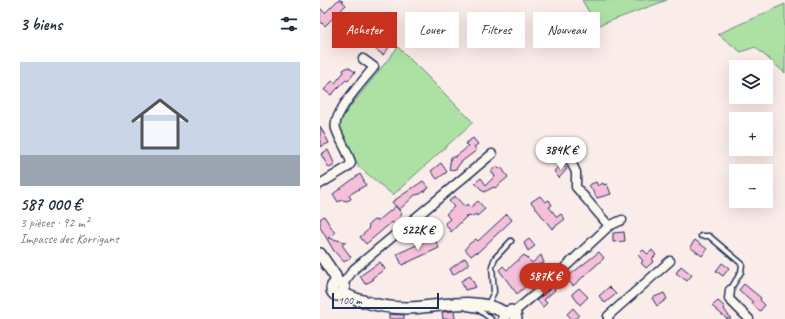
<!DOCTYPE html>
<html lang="fr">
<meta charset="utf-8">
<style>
body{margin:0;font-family:Caveat,sans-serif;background:#f2f2f3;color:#1f2937;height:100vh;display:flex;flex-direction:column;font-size:15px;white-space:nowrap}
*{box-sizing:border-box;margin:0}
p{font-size:13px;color:#747a83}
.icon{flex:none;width:22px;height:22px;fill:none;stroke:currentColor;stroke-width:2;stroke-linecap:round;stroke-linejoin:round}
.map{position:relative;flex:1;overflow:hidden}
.details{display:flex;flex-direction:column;background:#fff;width:320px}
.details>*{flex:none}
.banner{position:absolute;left:12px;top:12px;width:380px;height:36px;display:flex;gap:8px}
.buttons{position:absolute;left:409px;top:60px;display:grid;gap:8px}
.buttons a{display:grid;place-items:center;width:44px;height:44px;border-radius:0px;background:#fff;box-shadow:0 4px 16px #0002;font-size:20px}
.scale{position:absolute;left:12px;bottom:10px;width:107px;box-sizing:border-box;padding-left:4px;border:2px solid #1b2f5e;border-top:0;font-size:11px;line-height:14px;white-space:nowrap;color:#1b2f5e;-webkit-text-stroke:3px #fbf7ec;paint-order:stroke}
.price{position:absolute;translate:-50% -34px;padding:0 9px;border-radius:14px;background:#fff;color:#222;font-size:13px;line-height:26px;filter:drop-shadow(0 1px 2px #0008)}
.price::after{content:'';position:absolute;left:50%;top:24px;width:12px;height:9px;margin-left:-6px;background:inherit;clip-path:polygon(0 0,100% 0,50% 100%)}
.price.active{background:#c8321e;color:#fff}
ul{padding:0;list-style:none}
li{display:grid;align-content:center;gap:8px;height:212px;padding:0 20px}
li span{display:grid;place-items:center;height:124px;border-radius:0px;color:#555}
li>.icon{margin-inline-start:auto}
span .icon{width:72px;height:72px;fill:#fffc;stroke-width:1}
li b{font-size:17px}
h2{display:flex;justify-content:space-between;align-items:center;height:48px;padding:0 20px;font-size:17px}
.pill{padding:0 14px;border-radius:0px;background:#fff;box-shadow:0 4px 16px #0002;font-size:14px;line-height:36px}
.pill.active{background:#c8321e;color:#fff}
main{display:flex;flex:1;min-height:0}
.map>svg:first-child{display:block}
.green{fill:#ade1a3;stroke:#648880}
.building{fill:#f5bfda;stroke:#1b2f5e}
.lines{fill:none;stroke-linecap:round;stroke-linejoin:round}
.lane-casing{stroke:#1b2f5e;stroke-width:7}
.street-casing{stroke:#1b2f5e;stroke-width:11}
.secondary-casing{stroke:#1b2f5e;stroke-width:14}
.lane{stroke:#fbf7ec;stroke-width:4}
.street{stroke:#fbf7ec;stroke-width:8}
.secondary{stroke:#fbf7ec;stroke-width:11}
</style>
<main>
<section class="details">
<h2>3 biens<svg class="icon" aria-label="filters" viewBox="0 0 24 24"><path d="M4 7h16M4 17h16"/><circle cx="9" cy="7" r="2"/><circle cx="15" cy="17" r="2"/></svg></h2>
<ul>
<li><span style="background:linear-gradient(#c9d6e8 75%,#9aa5b1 0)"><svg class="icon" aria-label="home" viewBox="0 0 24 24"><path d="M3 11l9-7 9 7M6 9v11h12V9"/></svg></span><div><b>587 000 €</b><p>3 pièces · 92 m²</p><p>Impasse des Korrigans</p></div></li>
</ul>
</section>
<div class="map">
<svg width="465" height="319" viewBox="0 0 465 319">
<rect width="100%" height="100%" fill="#faece8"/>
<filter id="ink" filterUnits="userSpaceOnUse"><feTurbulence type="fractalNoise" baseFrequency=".025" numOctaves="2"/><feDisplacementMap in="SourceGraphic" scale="8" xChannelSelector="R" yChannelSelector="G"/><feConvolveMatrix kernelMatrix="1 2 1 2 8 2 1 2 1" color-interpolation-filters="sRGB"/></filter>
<g filter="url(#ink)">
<path class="green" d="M262,0H347L277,26Z
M465,4V73L435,47L421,52L398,34Z
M78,47L153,122L73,195L39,167L18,122Z"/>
<path class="building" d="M18,0H21L26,5L5,26L0,21V8L5,13Z
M32,32L39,37L31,47L24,42Z
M62,38L71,45L63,55L54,48Z
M28,67L35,72L28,81L26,80L11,95L4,90L12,81L15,83L24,72L23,70Z
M0,126L9,143L0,147Z
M153,138L158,144L154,147L157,150L141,162L136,169L129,170L131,157H135L143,151L148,146L145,144Z
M256,139L263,150L256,154L250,143Z
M8,150L15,165L9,168L1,154Z
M121,163L127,172L117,179L111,171Z
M243,164L247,169L239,178L234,171Z
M177,166L179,169L181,167L188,177L175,188L174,187L164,192L155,183L161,178L166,185L175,176L171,171Z
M40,174L46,185L29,195L31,199L27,201L22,200L18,202L13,194Z
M103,181L109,188L100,194L95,195L79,210L72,202Z
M276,182L278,186L283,183L284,185L287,184L291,194L277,198L269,185Z
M135,196L145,207L147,204L150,208L158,201L165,209L157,216L156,214L152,217L150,215L147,216L131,232L125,223L130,219L126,214L134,207L129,201Z
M220,196L225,202L229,200L232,205L229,207L237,217L241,214L245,219L232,229L211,202Z
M76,206L82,214L79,218L80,219L74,224L72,222L46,244L40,237L48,230L49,224L54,220L58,221Z
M187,214L192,220L157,253L156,252L151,256L145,249L149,244L156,239L158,241Z
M4,216L15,233L8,238L26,242L22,245L31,257L24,262L14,251L0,227V219Z
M304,232L305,241L293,242V233Z
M114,237L119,248L82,265L77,254Z
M209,239L215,246L208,251L204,243Z
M375,240L387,249L382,256L370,247Z
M323,250L328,254L332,250L336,255L332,259L334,261L326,268L321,263L323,261L318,255Z
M279,252L284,258L253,286L246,278Z
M204,255L212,263L221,255L224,263L218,265L225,273L218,280L211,272L202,279L207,285L197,294L179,270L183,266L187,270Z
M145,258L149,264L133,275L130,269Z
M60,262L65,269L52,278L53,280L45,284L40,276Z
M402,263L409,268L403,276L396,271Z
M361,266L372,275L367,281L356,273Z
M150,276L156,287L145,290L141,281Z
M424,284L441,298L440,300L445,305L440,311L432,304L433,302L419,290Z
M232,287L235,290L224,300L227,303L223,307L217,300Z
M289,287L296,294L285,303L279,296Z
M259,288L268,297L260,305L252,294Z
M344,293L347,299L337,306L332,298Z
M398,301L405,307L404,309L411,319H407L392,306Z
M253,308L259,315L255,319H252L247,314Z
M134,311L135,319H123L122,312Z
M69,314L84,315V319H69Z"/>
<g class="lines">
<g class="lane-casing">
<path id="lane" d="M381,236H389L422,264L421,272L410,290
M168,304L174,292L172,266L175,258L191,241
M147,308L159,310L171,319"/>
</g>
<g class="street-casing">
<path id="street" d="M250,160L256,172V187L289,226
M0,184L28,167L31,163C28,151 20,141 16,129C11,114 45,79 54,67L43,59
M22,285L34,269L172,154
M410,290L409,299L429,319
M194,312L225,286L289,226L302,220
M288,319V316L350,261"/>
</g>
<g class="secondary-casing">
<path id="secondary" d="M0,254L15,276L17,283
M12 289a6 6 0 1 1 12 0a6 6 0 1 1-12 0Z
M23,293C29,297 36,299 43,301C57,306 74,308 88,308C118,307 160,296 185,313
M184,318L185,313L191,311L195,314L196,319"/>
</g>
<use href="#lane" class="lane"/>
<use href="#street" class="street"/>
<use href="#secondary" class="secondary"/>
</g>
</g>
</svg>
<div class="buttons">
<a><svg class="icon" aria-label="layers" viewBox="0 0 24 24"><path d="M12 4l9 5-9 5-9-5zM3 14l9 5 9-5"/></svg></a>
<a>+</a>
<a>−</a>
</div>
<div class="scale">100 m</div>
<b class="price" style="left:241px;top:171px">384K €</b>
<b class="price" style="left:98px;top:251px">522K €</b>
<b class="price active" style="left:225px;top:297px">587K €</b>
<div class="banner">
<a class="pill active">Acheter</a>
<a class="pill">Louer</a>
<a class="pill">Filtres</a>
<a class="pill">Nouveau</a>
</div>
</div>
</main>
